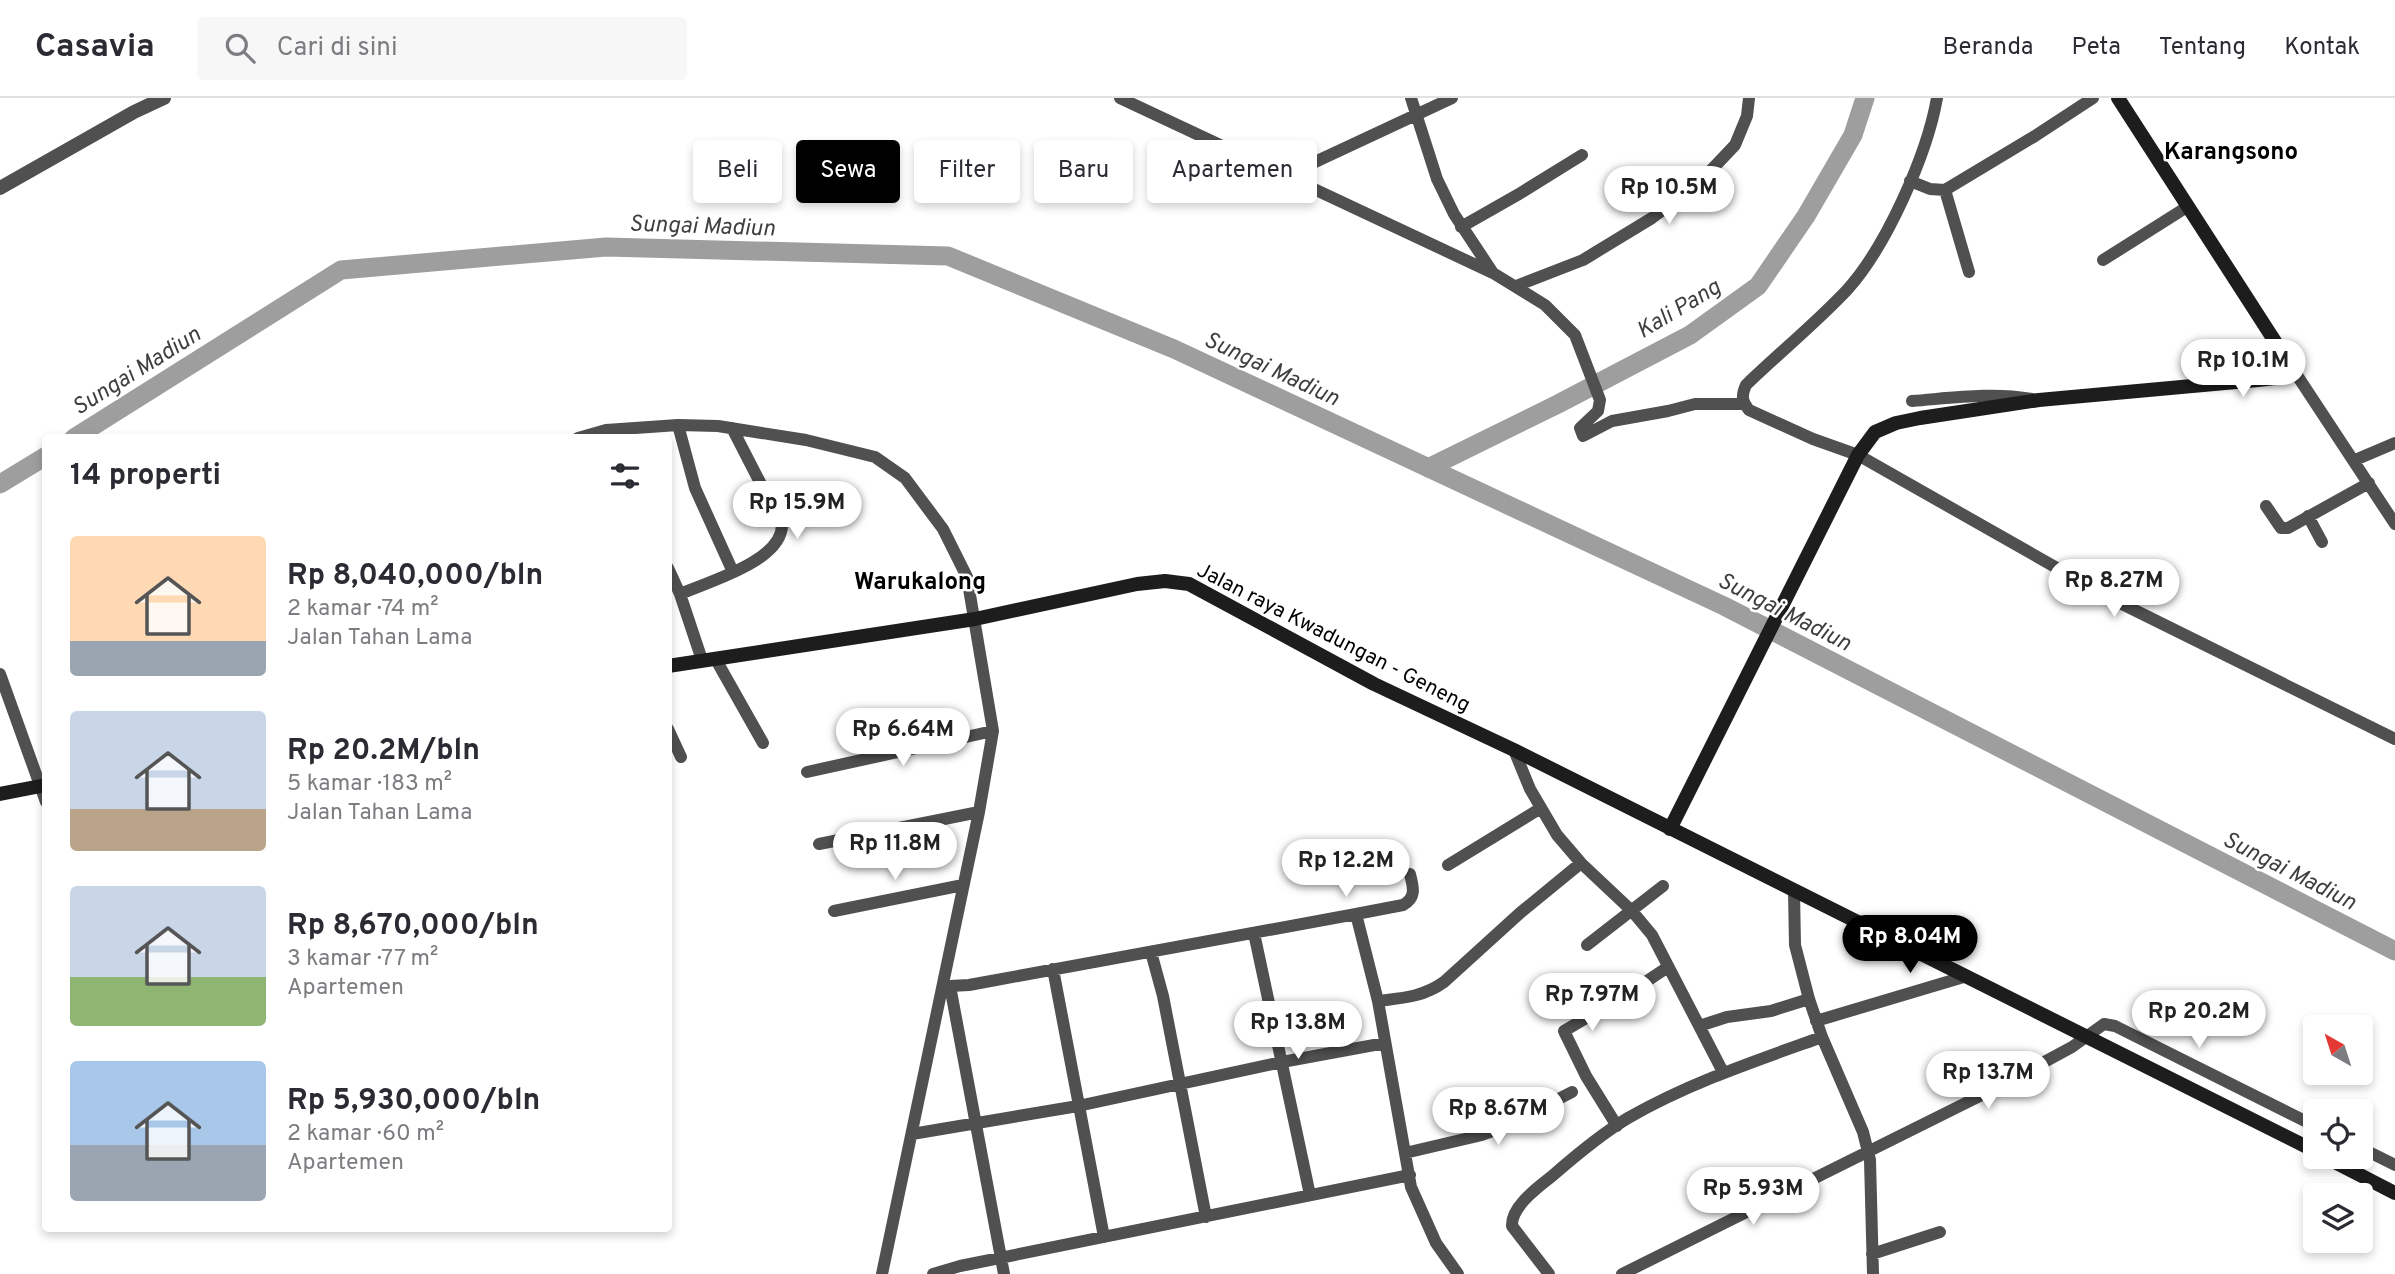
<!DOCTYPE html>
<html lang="id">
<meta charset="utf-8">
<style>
body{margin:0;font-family:Overpass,sans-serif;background:#f7f7f7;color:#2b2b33;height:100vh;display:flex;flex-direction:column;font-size:26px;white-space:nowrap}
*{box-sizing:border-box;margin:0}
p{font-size:23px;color:#7c7c81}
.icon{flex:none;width:38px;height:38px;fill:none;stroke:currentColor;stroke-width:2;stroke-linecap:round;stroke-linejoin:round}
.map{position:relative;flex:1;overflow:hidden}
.details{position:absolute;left:42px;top:336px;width:630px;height:798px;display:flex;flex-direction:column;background:#fff;border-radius:7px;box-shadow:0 4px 10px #0003}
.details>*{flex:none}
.banner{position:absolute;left:693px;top:42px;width:665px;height:63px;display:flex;gap:14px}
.needle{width:46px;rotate:321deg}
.tools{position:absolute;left:2303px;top:917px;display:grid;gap:14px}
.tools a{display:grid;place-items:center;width:70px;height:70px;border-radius:7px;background:#fff;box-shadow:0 4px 10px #0003;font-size:35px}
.price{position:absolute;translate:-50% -60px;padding:0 16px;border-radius:24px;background:#fff;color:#222;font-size:23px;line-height:46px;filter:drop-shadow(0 2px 4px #0008)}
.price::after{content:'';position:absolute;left:50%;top:42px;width:21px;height:16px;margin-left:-10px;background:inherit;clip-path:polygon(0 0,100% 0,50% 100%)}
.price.selected{background:#000;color:#fff}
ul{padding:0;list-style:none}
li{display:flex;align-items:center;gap:21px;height:175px;padding:0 28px}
li span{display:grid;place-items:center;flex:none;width:196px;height:140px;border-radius:7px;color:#555}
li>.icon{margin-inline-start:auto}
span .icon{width:84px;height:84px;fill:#fffc;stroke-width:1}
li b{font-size:30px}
h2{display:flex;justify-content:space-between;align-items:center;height:84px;padding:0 28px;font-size:30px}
.chip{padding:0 24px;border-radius:7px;background:#fff;box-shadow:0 4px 10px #0003;font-size:24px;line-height:63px}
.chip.selected{background:#000;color:#fff}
header{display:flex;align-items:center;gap:42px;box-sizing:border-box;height:98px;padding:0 35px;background:#fff;border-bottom:2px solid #e1e1e2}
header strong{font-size:33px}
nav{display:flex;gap:38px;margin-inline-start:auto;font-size:24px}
.search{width:490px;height:63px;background:#f7f7f7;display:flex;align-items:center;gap:18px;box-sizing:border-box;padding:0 24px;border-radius:7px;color:#7c7c81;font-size:26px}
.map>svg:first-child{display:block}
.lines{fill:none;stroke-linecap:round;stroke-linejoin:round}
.river{stroke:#9e9e9e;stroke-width:19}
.minor{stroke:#505050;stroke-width:12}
.tertiary{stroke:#505050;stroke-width:14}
.secondary{stroke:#1d1d1d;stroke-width:14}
.labels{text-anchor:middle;stroke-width:5;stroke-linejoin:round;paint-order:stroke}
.street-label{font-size:21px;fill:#000;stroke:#fff}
.water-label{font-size:23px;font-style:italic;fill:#3f3f3f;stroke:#fff}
.quarter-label{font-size:24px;font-weight:bold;fill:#000;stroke:#fff}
</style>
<header>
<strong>Casavia</strong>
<div class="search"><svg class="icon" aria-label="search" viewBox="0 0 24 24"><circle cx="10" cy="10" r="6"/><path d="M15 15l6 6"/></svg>Cari di sini</div>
<nav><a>Beranda</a><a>Peta</a><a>Tentang</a><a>Kontak</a></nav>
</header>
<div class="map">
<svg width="2395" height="1176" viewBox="0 0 2395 1176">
<rect width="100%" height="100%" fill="#fff"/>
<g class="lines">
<path class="river" d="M74,340L341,172L606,149L948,158L1174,251L1724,508L2395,853
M1428,370L1558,306L1690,237L1758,188L1806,118L1853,37L1865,0
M0,386L46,358"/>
<path class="minor" d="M1120,0L1493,175L1545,207L1575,237L1600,302L1598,313L1580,330L1583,338L1612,323L1668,313L1695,306H1745
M1411,0L1437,81L1454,116L1493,175
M1937,0C1927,57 1886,149 1847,192C1816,225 1779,255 1746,287C1741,298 1742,303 1749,312L1813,341L1858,357L2108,499L2395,641
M1285,78L1452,0
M1910,83L1930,91L1945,92L2035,38L2093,0
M1945,92L1969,174
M1461,129L1519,96L1582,57
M2103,162L2187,109
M1516,188L1583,162L1652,120L1699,85L1735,47L1747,18L1749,0
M2285,259L2395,426
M1912,303C1952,300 1992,294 2032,301
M678,327L695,390L733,474
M578,340L606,332L678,327L718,328L806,342L875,359L905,380L943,431L967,479L993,633L979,714L882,1176
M2355,362L2395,345
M2266,408L2281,430H2288L2369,385
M2308,418L2322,444
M668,470L680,496L702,562
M680,496C708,484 782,463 782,427L732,330
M715,560L763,645
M0,576L46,704
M668,631L681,659
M1514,652L1530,691L1557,737L1581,765L1632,813L1652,837L1723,974
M807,674L993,633
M819,746L979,714
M1448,767L1541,710
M1794,793L1795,847L1809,901L1822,939L1863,1034L1870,1062L1873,1176
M834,813L963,787
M1356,816L1403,807C1417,799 1413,789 1410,776
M1254,835L1310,1097
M1587,847L1663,788
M1151,854L1163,898L1206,1119
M1053,871L1104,1139
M943,888H950L1004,1176
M950,888L969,887L1356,816L1378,903L1411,1089L1436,1145L1458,1176
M1378,903C1403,900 1423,899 1444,884L1520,815L1581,765
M1816,923L1967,878
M1699,928L1727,919L1771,913L1809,901
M1617,1028L1586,978L1564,933L1632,893L1668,869
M912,1036L1078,1008L1282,964L1385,945
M2361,1050L2395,1067
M1405,1055L1482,1037L1506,1028L1572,994
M1872,1156L1940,1134
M933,1176L960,1168L1410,1077
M1549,1176L1512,1128C1511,1109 1537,1090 1551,1079C1575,1058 1601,1036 1628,1020C1689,985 1755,963 1822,939
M1622,1176L1996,990L2072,949L2104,926L2115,928L2315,1028"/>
<path class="tertiary" d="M0,90L134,14L164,0"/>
<path class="secondary" d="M668,568L975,521L1137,486L1165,483L1189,486L1374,586L1514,652L2315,1053
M0,696L46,687
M1670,731L1858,357L1875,334L1896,325L1920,320L2039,302L2258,282L2275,280L2283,273L2285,259L2118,0
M2325,1059L2395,1095"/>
</g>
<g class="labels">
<g class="street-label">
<text transform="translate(1334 539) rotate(27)" y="7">Jalan raya Kwadungan - Geneng</text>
</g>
<g class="water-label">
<text transform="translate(702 127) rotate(2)" y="8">Sungai Madiun</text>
<text transform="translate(1678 210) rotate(-31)" y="8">Kali Pang</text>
<text transform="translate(1272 270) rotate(25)" y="8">Sungai Madiun</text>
<text transform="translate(136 272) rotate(-32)" y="8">Sungai Madiun</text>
<text transform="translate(1785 513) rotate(27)" y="8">Sungai Madiun</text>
<text transform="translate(2290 772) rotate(27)" y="8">Sungai Madiun</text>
</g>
<g class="quarter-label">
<text x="2231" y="61">Karangsono</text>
<text x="920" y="491">Warukalong</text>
</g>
</g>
</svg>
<div class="tools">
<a><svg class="needle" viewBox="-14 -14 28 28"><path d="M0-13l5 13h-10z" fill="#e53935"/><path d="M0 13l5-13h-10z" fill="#7c7c81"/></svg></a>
<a><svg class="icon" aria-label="locate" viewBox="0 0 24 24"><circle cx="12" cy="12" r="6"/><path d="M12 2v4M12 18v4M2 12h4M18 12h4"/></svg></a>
<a><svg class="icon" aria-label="layers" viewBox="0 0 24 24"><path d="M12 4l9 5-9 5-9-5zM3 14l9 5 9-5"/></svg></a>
</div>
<b class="price" style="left:1669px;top:128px">Rp 10.5M</b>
<b class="price" style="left:2243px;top:301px">Rp 10.1M</b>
<b class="price" style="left:797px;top:443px">Rp 15.9M</b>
<b class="price" style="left:2114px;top:521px">Rp 8.27M</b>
<b class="price" style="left:903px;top:670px">Rp 6.64M</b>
<b class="price" style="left:895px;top:784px">Rp 11.8M</b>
<b class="price" style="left:1346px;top:801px">Rp 12.2M</b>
<b class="price selected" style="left:1910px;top:877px">Rp 8.04M</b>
<b class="price" style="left:1592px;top:935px">Rp 7.97M</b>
<b class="price" style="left:2199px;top:952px">Rp 20.2M</b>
<b class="price" style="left:1298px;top:963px">Rp 13.8M</b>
<b class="price" style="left:1988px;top:1013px">Rp 13.7M</b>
<b class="price" style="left:1498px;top:1049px">Rp 8.67M</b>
<b class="price" style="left:1753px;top:1129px">Rp 5.93M</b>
<div class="banner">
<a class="chip">Beli</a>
<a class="chip selected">Sewa</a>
<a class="chip">Filter</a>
<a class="chip">Baru</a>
<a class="chip">Apartemen</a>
</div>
<section class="details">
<h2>14 properti<svg class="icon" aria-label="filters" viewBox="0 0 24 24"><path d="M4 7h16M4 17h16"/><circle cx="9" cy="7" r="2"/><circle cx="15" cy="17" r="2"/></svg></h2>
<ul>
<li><span style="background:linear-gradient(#ffd9b3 75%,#9aa5b1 0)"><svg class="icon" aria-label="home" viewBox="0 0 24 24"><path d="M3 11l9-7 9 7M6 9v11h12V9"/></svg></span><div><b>Rp 8,040,000/bln</b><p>2 kamar · 74 m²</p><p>Jalan Tahan Lama</p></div></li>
<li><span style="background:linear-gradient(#c9d6e8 70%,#b9a48a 0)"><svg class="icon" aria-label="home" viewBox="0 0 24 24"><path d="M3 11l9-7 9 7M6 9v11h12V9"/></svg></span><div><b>Rp 20.2M/bln</b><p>5 kamar · 183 m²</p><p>Jalan Tahan Lama</p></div></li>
<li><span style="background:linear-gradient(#c9d6e8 65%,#8fb573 0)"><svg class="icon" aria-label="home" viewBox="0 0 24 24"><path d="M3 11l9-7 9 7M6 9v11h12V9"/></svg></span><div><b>Rp 8,670,000/bln</b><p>3 kamar · 77 m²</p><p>Apartemen</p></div></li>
<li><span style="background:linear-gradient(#a9c7e8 60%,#9aa5b1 0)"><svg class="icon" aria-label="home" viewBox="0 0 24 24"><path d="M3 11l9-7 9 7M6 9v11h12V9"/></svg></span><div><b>Rp 5,930,000/bln</b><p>2 kamar · 60 m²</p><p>Apartemen</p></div></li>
</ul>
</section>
</div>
